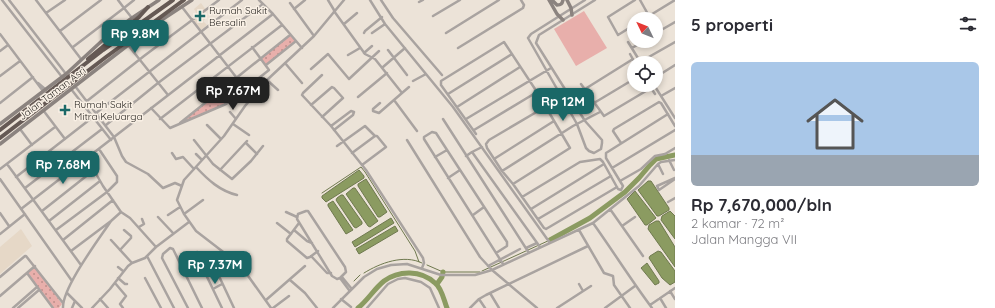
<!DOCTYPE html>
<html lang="id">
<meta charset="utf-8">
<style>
body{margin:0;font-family:Quicksand,sans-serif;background:#f7f7f7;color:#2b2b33;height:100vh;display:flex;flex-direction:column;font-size:15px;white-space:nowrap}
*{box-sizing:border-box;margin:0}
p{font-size:13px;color:#7c7c81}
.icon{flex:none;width:22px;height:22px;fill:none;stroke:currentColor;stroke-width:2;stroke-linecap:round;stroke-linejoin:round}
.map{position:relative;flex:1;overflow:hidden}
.panel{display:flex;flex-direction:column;background:#fff;width:320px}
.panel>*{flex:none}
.needle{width:26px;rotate:313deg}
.tools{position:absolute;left:627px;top:12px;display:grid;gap:8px}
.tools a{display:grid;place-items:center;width:36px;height:36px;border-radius:50%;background:#fff;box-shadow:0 2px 6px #0003;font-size:20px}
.price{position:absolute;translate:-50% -34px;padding:0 9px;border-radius:8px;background:#1a6867;color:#fff;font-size:13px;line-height:26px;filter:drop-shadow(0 1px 2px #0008)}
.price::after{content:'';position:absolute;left:50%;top:24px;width:12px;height:9px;margin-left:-6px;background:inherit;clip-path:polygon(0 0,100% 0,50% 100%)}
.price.on{background:#222;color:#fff}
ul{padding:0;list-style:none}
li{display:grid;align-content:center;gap:8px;height:212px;padding:0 16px}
li span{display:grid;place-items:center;height:124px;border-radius:6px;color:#555}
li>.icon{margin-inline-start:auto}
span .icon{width:72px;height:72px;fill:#fffc;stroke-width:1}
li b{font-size:17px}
h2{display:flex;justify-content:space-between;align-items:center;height:48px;padding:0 16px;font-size:17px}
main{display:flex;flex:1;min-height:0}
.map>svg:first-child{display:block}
.built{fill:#e6d8c7}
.park{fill:url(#park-dots)}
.pitch{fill:#e8afab}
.water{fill:#8b9b61;stroke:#6f794f}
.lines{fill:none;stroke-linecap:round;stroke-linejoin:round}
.stream{stroke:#6f794f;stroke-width:1}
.river{stroke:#8b9b61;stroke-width:5}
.minor{stroke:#a9a3a0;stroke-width:2.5}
.secondary{stroke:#8b837f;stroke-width:3.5}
.motorway{stroke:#655954;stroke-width:4}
.motorway-bridge{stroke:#655954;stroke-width:4}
.poi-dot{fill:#1a6867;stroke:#f9f0e5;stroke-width:1.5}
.labels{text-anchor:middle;stroke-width:3;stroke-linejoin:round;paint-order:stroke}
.poi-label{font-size:10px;fill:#2d2a26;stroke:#f9f0e5;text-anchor:start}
.street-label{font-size:10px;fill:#2d2a26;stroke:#f9f0e5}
</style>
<main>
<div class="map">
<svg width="675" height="308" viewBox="0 0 675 308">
<defs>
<pattern id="park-dots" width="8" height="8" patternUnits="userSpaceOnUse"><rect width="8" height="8" fill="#e8afab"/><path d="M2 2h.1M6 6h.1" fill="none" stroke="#bc8f8b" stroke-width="1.8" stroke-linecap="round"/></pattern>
</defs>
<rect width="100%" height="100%" fill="#ece3d8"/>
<path class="built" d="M201,3L206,10L203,13L206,18L203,21L207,25L201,30L193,20V17L197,14L194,9Z
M21,229L32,246L0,274V247Z"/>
<path class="park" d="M290,35L296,41L266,65L261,58Z
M217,94L225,104L181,123Z
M35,267L62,304L59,308H54L28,273Z"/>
<path class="pitch" d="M584,11L607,48L576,66L554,29Z"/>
<path class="water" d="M359,170L364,176V178L326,202L322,198V196Z
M366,179L387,212L380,217H378L358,186V184Z
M648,181H651L669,208V210L659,216H657L638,190Z
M353,188H355L378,221L370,227L368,226L346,194Z
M635,191L656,218L647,225H645L627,199Z
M341,195H343L362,222V224L356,228L354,227L336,200L337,198Z
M333,201L353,230L346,234L328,206V204Z
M670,211L675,216V239L661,220L662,216Z
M391,218L394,223L355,247L352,242Z
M656,221H659L675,247V267L648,229L649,225Z
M395,226L398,231L359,254L356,249Z
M658,251L661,252L675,271V282L670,285L662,278L649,258L650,256Z
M647,263L659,281V283L655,285L641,268Z"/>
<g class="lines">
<path class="stream" d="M322,193L361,167L365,172L415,251L419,262
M427,265L443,272H480
M482,271L550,240
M364,273C380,263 404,254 422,263
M354,281L360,275"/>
<path class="river" d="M550,240L590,218L625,192L639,178L650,165L656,159L675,155
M437,284L442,277L443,272
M358,308C368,300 374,289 384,281C399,270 421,270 435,283C442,288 444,301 447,308"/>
<path class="minor" d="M2,0L62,77
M9,0L66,74
M36,0L81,59
M259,0L273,14L302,48
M328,0L334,10
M370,0L385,24L453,107L550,243
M381,0L393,18L442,75
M585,0L531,34L528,38L577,124L586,148L589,151L594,153L601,149L602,143V140L585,121L536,43L539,35L595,0
M640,0L649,16
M419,2L423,0
M290,3L314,36
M182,7L236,77
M294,9L305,0
M334,11L365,54L375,59L402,93L379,113L373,111V109L380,103
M46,13L65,0
M433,16L460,0
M132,18L124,8L134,0
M644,19L675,0
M344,24L357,13
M634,25L618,35L608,17L635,0
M60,31L101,0
M364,33L365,31L382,17
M372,33L385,24
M446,33L499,0
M656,33L675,22
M0,34L43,91
M628,42L641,63
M128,45L168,95
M73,47L124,8L118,0
M458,48L523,8L524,5L521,0
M632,48L644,41
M388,50L407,75
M0,51L8,45
M364,53L372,46
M630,54L635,63
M348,55L360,48
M640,62L675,42
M285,63L302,83
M266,65L296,41
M383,67L405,48
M311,69L328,54L349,79L379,51
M322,75L303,93L302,95L331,126L366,170L423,258L424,263L422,268
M0,76L20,61
M656,77L675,65
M267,80L278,90
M413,81L426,74
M38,83L45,89
M581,84L604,116L651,88
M649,85L655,94
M654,85L675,118
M75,86L114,137L122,156L126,162L148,174L163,188L175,183L182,186
M71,89L111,140
M585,89L633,59
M217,93L226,104
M402,93L409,87
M448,94L512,54
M661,96L675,88
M358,97L387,73
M394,100L417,131
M87,101L144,56L219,0
M0,103L33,77
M594,103L634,79
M311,105L332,87L334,88L343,98L322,117
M457,107L520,67
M545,107L489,140L486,144L487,148L502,171L513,184L544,228L546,229L617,187
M151,108L170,128L226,104L269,70L252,47
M43,110L65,139
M230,112L236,119
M96,113L242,0
M160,119L282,25
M443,119L529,253
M466,119L551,68
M180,123L290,35
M233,124L249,135
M106,125L158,83L263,4
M207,125L221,139
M331,126L351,111L354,112L353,115L334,130
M20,129L32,145
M474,130L537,92
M476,134L441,85V81L504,42L537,92L570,148L513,184
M194,140L213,164L232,179L251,161L263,146
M407,140L480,257L492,270L537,308
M246,143L257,154
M621,143L613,131L614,129L659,102L661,103L675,126
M337,146L365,126L375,136L352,153
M472,152L482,147
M172,153L176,159L183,157L194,169
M196,154L202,160
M466,156L472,152L540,247
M435,157L447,150
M87,158L103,186L121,212
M494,159L554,121
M669,160L674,170
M7,164L81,265
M658,164L663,174
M362,165L386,147L377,136H375
M196,167C208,180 220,191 237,195
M612,168L675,130
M0,169L55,127
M220,170L247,141
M502,171L573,126L600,112
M16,177L93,117
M448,178L460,170
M675,178L657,186L659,190L675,179
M0,179L72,281
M620,181L641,169L655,156L665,154L675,148
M25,188L102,129
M522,197L580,162L600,159L603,162L618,189L621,190L623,186L606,158V153L668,114
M668,202L675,198
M21,209L273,14
M531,209L604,164
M610,209L643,256
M42,211L94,170
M306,211H308L345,267L346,272L340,278L337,279L332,276L297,219L298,214Z
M121,212L130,218L156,247
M286,212L297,217
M0,213L9,226
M184,214L203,200
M168,215L180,207
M473,215L484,207
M158,217L173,233
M538,219L611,176
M49,221L100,181
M277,223L291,234
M299,223L287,239V241L307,258L310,257L318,251
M593,223C613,251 631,280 652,308
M622,226L635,217
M139,227L144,224L142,219
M56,230L107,192L117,182V176L99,149
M294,230L307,241L312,243
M579,230L604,273L613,276L614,285L630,308
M0,234L25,214
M63,240L113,200
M111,240L132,263
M526,248L537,243
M120,250L131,238V236L124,230
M71,251L111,221L121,212
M496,253L507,246V242L436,133L432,132L424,137V139L503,264
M147,256L174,308
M311,256L327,273H331
M488,266L520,249
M118,267L123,271
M27,273L53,308
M0,277L25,256H26L63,303
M342,277L351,288
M118,278L125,284H127
M145,278L161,308
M340,278L349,290
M290,280L305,293L317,308
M115,283L126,296L120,304L123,308
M579,284L583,291
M213,289L222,284
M670,291L675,299
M67,293L82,308
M490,293L499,308
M0,296L35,266
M660,298L666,308
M100,299L108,308
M341,299L351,307
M479,299L485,308
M266,300L305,266
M650,305L675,288
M13,308L37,287
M18,308L39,290
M63,308C62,288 99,239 111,221
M72,308L75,301
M92,308L110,289L128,266L132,263L145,258L156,247L189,222
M188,308L162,258L163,254L170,248L173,249L202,308
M222,308L196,254L197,252L210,257L234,308
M271,308L246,273L235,261L196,231L184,214L177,200L184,180L224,136L245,106L267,80L314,36L344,0
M273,308L289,296
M333,308L364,277L377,269L391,265L407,264L441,275H475L492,270L593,223L639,186L658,164L661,162L675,160
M367,308L388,284L398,279L405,278L421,282L430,288L439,308
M470,308L479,299L486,295L588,246
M557,308L591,286
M605,308L635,286"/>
<path class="secondary" d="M549,0L557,14L563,20
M552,0L557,5C561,5 562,4 563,0
M567,0L571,8L572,15
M0,124L66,74L105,38L132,18L159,0
M0,144L154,25L192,0"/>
<path class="motorway" d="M88,59L139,17L148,7
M0,130L103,50L173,0"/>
<path class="motorway-bridge" d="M0,138L106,57L184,0"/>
</g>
<g class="poi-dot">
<path d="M198 10h4v4h4v4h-4v4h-4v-4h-4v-4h4z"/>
<path d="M63 104h4v4h4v4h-4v4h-4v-4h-4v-4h4z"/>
</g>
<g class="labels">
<g class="poi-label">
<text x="209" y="14">Rumah Sakit<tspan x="209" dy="12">Bersalin</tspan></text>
<text x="74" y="108">Rumah Sakit<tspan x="74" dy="12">Mitra Keluarga</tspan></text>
</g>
<g class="street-label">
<text transform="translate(52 93) rotate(-37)" y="4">Jalan Taman Asri</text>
</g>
</g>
</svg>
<div class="tools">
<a><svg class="needle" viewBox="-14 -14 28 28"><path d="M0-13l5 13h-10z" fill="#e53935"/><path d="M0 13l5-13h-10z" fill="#7c7c81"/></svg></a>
<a><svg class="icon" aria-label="locate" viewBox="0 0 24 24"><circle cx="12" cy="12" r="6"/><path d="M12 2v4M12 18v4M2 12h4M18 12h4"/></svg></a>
</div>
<b class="price" style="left:135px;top:54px">Rp 9.8M</b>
<b class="price on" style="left:233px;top:111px">Rp 7.67M</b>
<b class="price" style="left:563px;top:122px">Rp 12M</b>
<b class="price" style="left:63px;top:185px">Rp 7.68M</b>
<b class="price" style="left:215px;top:285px">Rp 7.37M</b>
</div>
<section class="panel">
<h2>5 properti<svg class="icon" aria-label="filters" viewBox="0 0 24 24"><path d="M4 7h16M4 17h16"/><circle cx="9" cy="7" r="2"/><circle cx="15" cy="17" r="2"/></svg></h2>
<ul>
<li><span style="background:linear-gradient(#a9c7e8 75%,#9aa5b1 0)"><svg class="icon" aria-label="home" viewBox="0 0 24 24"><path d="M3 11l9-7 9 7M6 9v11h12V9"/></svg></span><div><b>Rp 7,670,000/bln</b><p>2 kamar · 72 m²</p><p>Jalan Mangga VII</p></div></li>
</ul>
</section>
</main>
